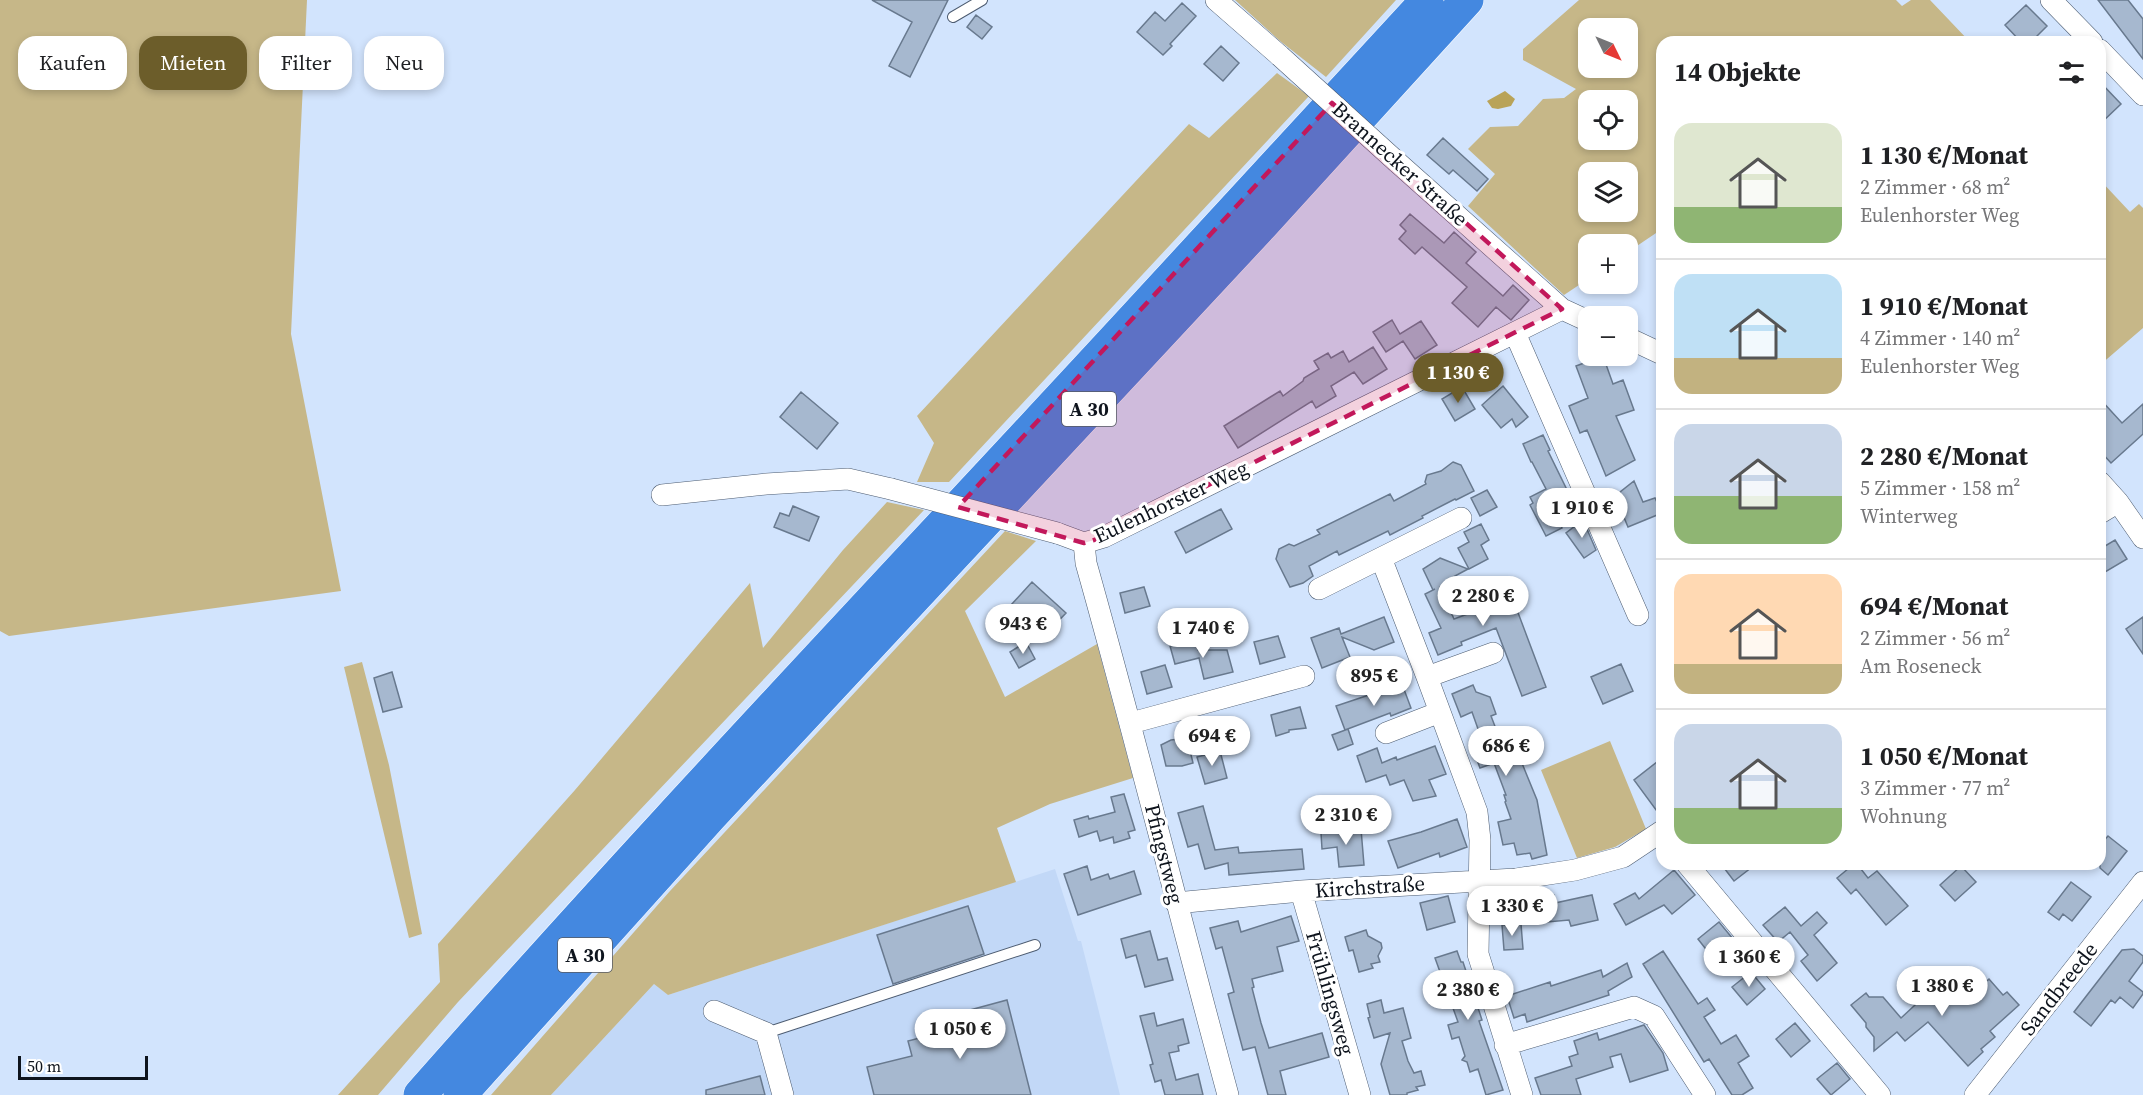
<!DOCTYPE html>
<html lang="de">
<meta charset="utf-8">
<style>
body{margin:0;font-family:"Source Serif 4",serif;background:#f6f6f6;color:#202124;height:100vh;display:flex;flex-direction:column;font-size:22px;white-space:nowrap}
*{box-sizing:border-box;margin:0}
p{font-size:20px;color:#757577}
.icon{flex:none;width:33px;height:33px;fill:none;stroke:currentColor;stroke-width:2;stroke-linecap:round;stroke-linejoin:round}
.map{position:relative;flex:1;overflow:hidden}
.panel{position:absolute;left:1656px;top:36px;width:450px;height:834px;display:flex;flex-direction:column;background:#fff;border-radius:18px;box-shadow:0 3px 9px #0003}
.panel>*{flex:none}
.banner{position:absolute;left:18px;top:36px;width:570px;height:54px;display:flex;gap:12px}
.needle{width:39px;rotate:133deg}
.buttons{position:absolute;left:1578px;top:18px;display:grid;gap:12px}
.buttons a{display:grid;place-items:center;width:60px;height:60px;border-radius:12px;background:#fff;box-shadow:0 3px 9px #0003;font-size:30px}
.scale{position:absolute;left:18px;bottom:15px;width:130px;box-sizing:border-box;padding-left:6px;border:3px solid #0e141d;border-top:0;font-size:16px;line-height:21px;white-space:nowrap;color:#0e141d;-webkit-text-stroke:4px #fff;paint-order:stroke}
.price{position:absolute;translate:-50% -51px;padding:0 14px;border-radius:21px;background:#fff;color:#222;font-size:20px;line-height:39px;filter:drop-shadow(0 2px 3px #0008)}
.price::after{content:'';position:absolute;left:50%;top:36px;width:18px;height:14px;margin-left:-9px;background:inherit;clip-path:polygon(0 0,100% 0,50% 100%)}
.price.selected{background:#6c5d2a;color:#fff}
ul{padding:0;list-style:none}
li{display:flex;align-items:center;gap:18px;height:150px;padding:0 18px}
li+li{border-top:2px solid #e0e0e0}
li span{display:grid;place-items:center;flex:none;width:168px;height:120px;border-radius:18px;color:#555}
li>.icon{margin-inline-start:auto}
span .icon{width:72px;height:72px;fill:#fffc;stroke-width:1}
li b{font-size:26px}
h2{display:flex;justify-content:space-between;align-items:center;height:72px;padding:0 18px;font-size:26px}
.pill{padding:0 21px;border-radius:18px;background:#fff;box-shadow:0 3px 9px #0003;font-size:21px;line-height:54px}
.pill.selected{background:#6c5d2a;color:#fff}
.map>svg:first-child{display:block}
.built{fill:#c2d8f7}
.green{fill:#c6b788;fill-rule:evenodd}
.water{fill:#b9a358}
.building{fill:#a6b8cf;stroke:#68798e;stroke-width:1.5}
.lines{fill:none;stroke-linecap:round;stroke-linejoin:round}
.lane-casing{stroke:#4d5c71;stroke-width:12}
.street-casing{stroke:#4d5c71;stroke-width:22}
.highway-casing{stroke:#fff;stroke-width:34}
.lane{stroke:#fff;stroke-width:10}
.street{stroke:#fff;stroke-width:21}
.highway{stroke:#4488e0;stroke-width:33}
.street-bridge-casing{stroke:#4d5c71;stroke-width:22;stroke-linecap:butt}
.street-bridge{stroke:#fff;stroke-width:21}
.marked{fill:#c2185b;fill-opacity:0.2;stroke:#c2185b;stroke-width:4.5;stroke-dasharray:12 8;stroke-linejoin:round}
.labels{text-anchor:middle;stroke-width:6;stroke-linejoin:round;paint-order:stroke}
.shield{fill:#fff;stroke:#565a61;stroke-width:1.5}
.shield-label{font-size:20px;font-weight:bold;fill:#0e141d}
.street-label{font-size:21px;fill:#0e141d;stroke:#fff}
</style>
<div class="map">
<svg width="2143" height="1095" viewBox="0 0 2143 1095">
<rect width="100%" height="100%" fill="#d2e4fd"/>
<path class="built" d="M1055,869L1078,941H1081L1120,1095H551L654,984L668,995Z"/>
<path class="green" d="M0,0H307L291,334L341,591L9,636L0,631Z
M1235,0H1396L1326,77L1280,41Z
M1579,0H1896L1902,6L1911,0H1930L1970,42H1662V229L1628,252V244H1588V279L1564,295L1468,206L1495,174L1468,149L1490,127L1518,126L1543,99L1564,98L1576,89L1523,60V49ZM1588,28H1628V68H1588ZM1588,100H1628V140H1588ZM1588,172H1628V212H1588Z
M1277,73L1309,96L949,482H917L934,443L917,416L1189,124L1209,138Z
M2100,180L2130,212L2139,204L2143,208V328L2100,365Z
M887,502L924,510L458,1002L378,1095H338L440,982L438,944L575,790L750,583L763,648L843,550Z
M1005,531L1036,541L965,611L1005,697L1097,644L1133,778L1050,804L997,828L1016,882L668,995L654,984L551,1095H491L670,891Z
M362,662L389,765L422,934L409,938L344,667Z
M1610,741L1646,829L1615,847L1577,858L1541,770Z"/>
<path class="water" d="M1505,91L1515,99L1511,106L1498,109L1492,108L1487,101Z"/>
<path class="building" d="M872,0H948L910,77L889,66L912,22Z
M2098,0H2128L2143,19V59Z
M1182,3L1196,16L1170,44L1172,46L1163,55L1137,32L1155,12L1165,21Z
M2026,5L2047,26L2031,42H2021L2005,25Z
M976,15L992,27L982,39L967,27Z
M1221,46L1239,63L1223,81L1204,64Z
M2100,82L2121,104L2100,124Z
M1443,138L1488,179L1477,191L1453,170L1449,174L1427,155Z
M1410,214L1444,243L1454,232L1476,252L1466,263L1503,296L1513,285L1529,300L1511,320L1496,307L1478,327L1452,303L1467,287L1422,247L1415,254L1399,239L1406,231L1400,225Z
M1392,320L1400,334L1421,321L1437,345L1415,359L1403,341L1386,352L1373,332Z
M1373,347L1387,369L1363,384L1354,372L1331,386L1336,396L1316,408L1312,401L1238,448L1224,426L1280,391L1283,396L1303,381L1304,378L1319,369L1314,361L1328,353L1331,358L1343,351L1349,362Z
M1603,356L1613,384L1623,380L1634,410L1616,416L1635,460L1606,476L1587,430L1580,433L1569,406L1588,398L1576,366Z
M1503,386L1528,417L1516,427L1512,419L1501,428L1482,405Z
M1462,387L1475,409L1455,421L1442,399Z
M801,392L838,423L817,449L780,417Z
M2100,399L2122,423L2143,404V434L2111,463L2100,451Z
M1543,435L1550,450L1548,451L1570,496L1551,507L1562,528L1546,536L1530,505L1533,503L1530,497L1546,489L1532,462H1531L1523,444Z
M1453,462L1461,465L1474,491L1456,500L1455,499L1422,516L1423,518L1390,535L1388,531L1339,555L1337,551L1309,566L1313,576L1303,583L1290,587L1276,559L1279,549L1289,544L1294,546L1320,534L1317,530L1390,494L1394,501L1426,484L1425,482L1427,475L1441,471Z
M1634,481L1643,502L1655,498L1662,513L1628,527L1615,496Z
M1487,490L1497,507L1480,516L1471,498Z
M793,506L819,517L809,541L774,527L780,513L789,516Z
M1221,509L1232,529L1186,553L1175,532Z
M1583,520L1596,550L1584,558L1566,533Z
M1481,524L1489,540L1481,545L1488,559L1469,569L1458,548L1469,542L1464,532Z
M2115,540L2127,559L2100,575V549Z
M1440,558L1468,569L1453,577L1455,580L1440,587L1454,619L1489,606L1488,603L1510,595L1513,603L1514,602L1546,687L1522,696L1496,628L1461,642L1462,645L1438,655L1429,633L1441,628L1425,594L1435,589L1433,590L1423,569Z
M1032,582L1066,613L1044,636L1011,605Z
M1144,587L1150,606L1125,613L1120,593Z
M1384,617L1394,642L1374,650L1342,637L1350,657L1322,668L1311,638L1339,628L1341,634Z
M2143,617V654L2126,629Z
M1278,636L1285,657L1260,664L1254,642Z
M1195,639L1198,650H1227L1233,672L1204,679L1199,658L1175,664L1170,646Z
M1026,642L1035,659L1019,668L1010,652Z
M1621,664L1633,691L1603,704L1591,677Z
M1165,665L1172,687L1147,694L1141,672Z
M392,672L402,707L383,712L374,678Z
M1402,684L1411,708L1391,716L1390,713L1345,730L1336,706Z
M1473,685L1476,692L1490,697L1496,714L1491,716L1506,755L1517,751L1537,800L1547,855L1532,859L1530,853L1517,855L1514,843L1503,845L1498,822L1511,819L1505,802L1506,801L1504,795H1506L1494,763L1480,768L1472,747L1483,743L1472,712L1461,717L1452,694Z
M1300,707L1306,728L1289,730V732L1276,736L1271,715Z
M1241,723L1246,745L1222,751L1216,730Z
M1348,729L1353,744L1338,750L1332,735Z
M1187,738L1193,763L1182,766H1166L1161,745L1171,740Z
M1435,746L1446,774L1429,780L1436,796L1413,801L1404,780L1390,785L1386,775L1366,782L1357,756L1377,748L1382,763L1396,757L1397,760Z
M1220,751L1227,778L1205,784L1197,757Z
M1662,758V818L1634,780Z
M1124,794L1135,830L1128,832L1130,838L1114,843L1113,837L1100,841L1097,831L1079,837L1074,820L1088,816L1089,819L1115,812L1111,797Z
M1203,806L1215,850L1238,847L1239,853L1302,849L1304,869L1229,875L1228,863L1205,869L1198,844L1188,847L1178,813Z
M1457,819L1467,847L1440,857L1439,853L1398,868L1388,841L1421,832Z
M1361,829L1364,865L1339,867L1337,847L1322,849L1321,833Z
M2108,836L2127,851L2108,875L2100,868V845Z
M1721,864H1756L1734,881Z
M1854,864H1857L1868,878L1877,871L1908,906L1886,925L1856,889L1851,894L1837,878Z
M1087,866L1091,880L1108,874L1110,879L1134,871L1141,894L1078,915L1064,874Z
M1961,866L1976,882L1955,901L1940,885Z
M1674,870L1695,895L1672,914L1664,905L1626,925L1614,904L1635,893L1639,899Z
M2071,882L2091,897L2072,921L2063,914L2059,920L2048,912Z
M1554,895L1555,903L1592,895L1598,920L1571,926L1569,920L1536,923L1534,896Z
M1448,896L1455,922L1427,930L1420,903Z
M968,906L984,954L893,984L877,935Z
M1785,907L1801,926L1817,912L1827,923L1814,935L1837,963L1817,981L1801,961L1808,955L1790,932L1778,942L1763,925Z
M1291,916L1299,941L1277,947L1283,971L1252,979L1254,987L1252,988L1261,1023L1269,1048L1322,1033L1329,1057L1280,1071L1286,1095H1268L1255,1047L1243,1050L1228,994L1234,992L1222,947L1216,949L1210,928L1238,921L1241,932Z
M1719,922L1733,939L1712,957L1698,939Z
M1521,924L1523,949L1504,950L1502,925Z
M1366,930L1368,936L1381,943L1382,948L1378,956L1380,962L1371,964L1373,968L1359,972L1353,950L1349,951L1345,937Z
M1150,931L1158,960L1167,958L1173,980L1145,987L1136,955L1126,958L1121,939Z
M2134,949L2143,956V962L2129,981L2143,992V994L2133,1008L2120,997L2115,1003L2111,1000L2091,1026L2074,1012L2122,950Z
M1457,951L1461,962H1463L1482,1020L1479,1021L1503,1090L1486,1095L1478,1069L1470,1072L1467,1062L1462,1060L1465,1056L1459,1037L1452,1039L1448,1025L1458,1022L1435,958Z
M1663,951L1698,1004L1707,998L1715,1010L1704,1017L1721,1044L1736,1035L1749,1056L1738,1063L1753,1088L1742,1095H1732L1709,1059L1704,1062L1643,964Z
M1627,963L1632,977L1608,991L1609,995L1527,1022L1525,1014L1514,1018L1507,996L1550,982L1551,986L1601,970L1603,977Z
M1751,972L1765,989L1747,1005L1732,987Z
M1943,979L1959,997L1977,981L1981,986L1989,979L2003,995L2007,992L2019,1005L1990,1031L1995,1037L1981,1049L1983,1052L1968,1066L1928,1022L1905,1041L1897,1032L1874,1051V1037L1866,1027V1023L1851,1005L1866,993L1869,997H1883L1901,1018Z
M1007,1000L1031,1095H874L867,1067L912,1056L908,1041L958,1028L955,1014Z
M1381,1000L1384,1013L1403,1008L1411,1038L1402,1041L1408,1061L1414,1073L1421,1071L1425,1085L1416,1087L1418,1090L1407,1093V1095H1390L1381,1064L1390,1033L1374,1038L1368,1018L1370,1017L1367,1004Z
M1154,1013L1157,1026L1183,1019L1189,1043L1178,1046L1179,1051L1169,1053L1176,1080L1198,1074L1203,1095H1165L1161,1080L1155,1082L1150,1065L1153,1064L1140,1016Z
M1795,1023L1810,1041L1791,1057L1776,1039Z
M1644,1025L1663,1053L1668,1070L1630,1082L1621,1054L1610,1057L1613,1067L1576,1079L1581,1095H1541L1535,1078L1572,1066L1569,1057L1578,1054L1574,1041L1597,1033L1599,1040Z
M1837,1063L1850,1079L1831,1095L1817,1079Z
M760,1076L765,1095H706V1090Z"/>
<g class="lines">
<g class="lane-casing">
<path id="lane" d="M953,17L982,0
M766,1033L1035,945"/>
</g>
<g class="street-casing">
<path id="street" d="M1216,0L1280,56
M2051,0L2092,42
M2100,50L2143,95
M1397,162L1562,309L1588,321
M1515,333L1638,615
M1628,338L1662,354
M2100,482L2118,502L2143,538
M662,495L766,484L848,479L891,489
M2100,513L2118,502
M1057,533L1084,543L1104,537L1562,309
M1084,543L1086,563C1136,740 1180,918 1228,1095
M1381,558L1427,677L1477,812L1480,840L1478,954L1522,1095
M1319,589L1461,518
M1427,677L1493,653
M1131,723L1304,676
M1386,733L1440,712
M1687,864L1880,1095
M1301,891L1360,1095
M1176,903L1301,891L1516,879L1575,870L1623,857L1662,831
M714,1011L766,1033L783,1095
M1505,1045L1634,1007L1654,1016L1705,1095
M1975,1095L2143,882"/>
</g>
<g class="highway-casing">
<path id="highway" d="M420,1095C652,831 895,577 1133,319C1232,213 1329,106 1427,0
M460,1095L711,816L1262,225L1467,0"/>
</g>
<use href="#lane" class="lane"/>
<use href="#street" class="street"/>
<use href="#highway" class="highway"/>
<g class="street-bridge-casing">
<path id="street-bridge" d="M1280,56L1397,162
M891,489L1057,533"/>
</g>
<use href="#street-bridge" class="street-bridge"/>
</g>
<path class="marked" d="M1332,103L1562,309L1104,537L1084,543L958,507Z"/>
<g class="labels">
<g class="shield">
<rect x="1062" y="392" width="54" height="34" rx="4.5"/>
<rect x="558" y="938" width="54" height="34" rx="4.5"/>
</g>
<g class="shield-label">
<text x="1089" y="416">A 30</text>
<text x="585" y="962">A 30</text>
</g>
<g class="street-label">
<text transform="translate(1400 164) rotate(42)" y="7">Brannecker Straße</text>
<text transform="translate(1171 502) rotate(-25)" y="7">Eulenhorster Weg</text>
<text transform="translate(1164 854) rotate(76)" y="7">Pfingstweg</text>
<text transform="translate(1370 887) rotate(-4)" y="7">Kirchstraße</text>
<text transform="translate(2059 989) rotate(-52)" y="7">Sandbreede</text>
<text transform="translate(1330 993) rotate(74)" y="7">Frühlingsweg</text>
</g>
</g>
</svg>
<div class="buttons">
<a><svg class="needle" viewBox="-14 -14 28 28"><path d="M0-13l5 13h-10z" fill="#e53935"/><path d="M0 13l5-13h-10z" fill="#757577"/></svg></a>
<a><svg class="icon" aria-label="locate" viewBox="0 0 24 24"><circle cx="12" cy="12" r="6"/><path d="M12 2v4M12 18v4M2 12h4M18 12h4"/></svg></a>
<a><svg class="icon" aria-label="layers" viewBox="0 0 24 24"><path d="M12 4l9 5-9 5-9-5zM3 14l9 5 9-5"/></svg></a>
<a>+</a>
<a>−</a>
</div>
<div class="scale">50 m</div>
<b class="price selected" style="left:1458px;top:404px">1 130 €</b>
<b class="price" style="left:1582px;top:539px">1 910 €</b>
<b class="price" style="left:1483px;top:627px">2 280 €</b>
<b class="price" style="left:1023px;top:655px">943 €</b>
<b class="price" style="left:1203px;top:659px">1 740 €</b>
<b class="price" style="left:1374px;top:707px">895 €</b>
<b class="price" style="left:1212px;top:767px">694 €</b>
<b class="price" style="left:1506px;top:777px">686 €</b>
<b class="price" style="left:1346px;top:846px">2 310 €</b>
<b class="price" style="left:1512px;top:937px">1 330 €</b>
<b class="price" style="left:1749px;top:988px">1 360 €</b>
<b class="price" style="left:1942px;top:1017px">1 380 €</b>
<b class="price" style="left:1468px;top:1021px">2 380 €</b>
<b class="price" style="left:960px;top:1060px">1 050 €</b>
<div class="banner">
<a class="pill">Kaufen</a>
<a class="pill selected">Mieten</a>
<a class="pill">Filter</a>
<a class="pill">Neu</a>
</div>
<section class="panel">
<h2>14 Objekte<svg class="icon" aria-label="filters" viewBox="0 0 24 24"><path d="M4 7h16M4 17h16"/><circle cx="9" cy="7" r="2"/><circle cx="15" cy="17" r="2"/></svg></h2>
<ul>
<li><span style="background:linear-gradient(#dfe7d0 70%,#8fb573 0)"><svg class="icon" aria-label="home" viewBox="0 0 24 24"><path d="M3 11l9-7 9 7M6 9v11h12V9"/></svg></span><div><b>1 130 €/Monat</b><p>2 Zimmer · 68 m²</p><p>Eulenhorster Weg</p></div></li>
<li><span style="background:linear-gradient(#bfe0f5 70%,#c2b280 0)"><svg class="icon" aria-label="home" viewBox="0 0 24 24"><path d="M3 11l9-7 9 7M6 9v11h12V9"/></svg></span><div><b>1 910 €/Monat</b><p>4 Zimmer · 140 m²</p><p>Eulenhorster Weg</p></div></li>
<li><span style="background:linear-gradient(#c9d6e8 60%,#8fb573 0)"><svg class="icon" aria-label="home" viewBox="0 0 24 24"><path d="M3 11l9-7 9 7M6 9v11h12V9"/></svg></span><div><b>2 280 €/Monat</b><p>5 Zimmer · 158 m²</p><p>Winterweg</p></div></li>
<li><span style="background:linear-gradient(#ffd9b3 75%,#c2b280 0)"><svg class="icon" aria-label="home" viewBox="0 0 24 24"><path d="M3 11l9-7 9 7M6 9v11h12V9"/></svg></span><div><b>694 €/Monat</b><p>2 Zimmer · 56 m²</p><p>Am Roseneck</p></div></li>
<li><span style="background:linear-gradient(#c9d6e8 70%,#8fb573 0)"><svg class="icon" aria-label="home" viewBox="0 0 24 24"><path d="M3 11l9-7 9 7M6 9v11h12V9"/></svg></span><div><b>1 050 €/Monat</b><p>3 Zimmer · 77 m²</p><p>Wohnung</p></div></li>
</ul>
</section>
</div>
